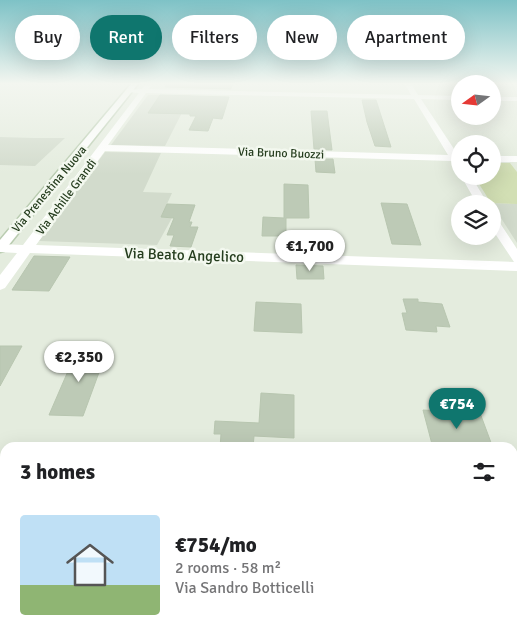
<!DOCTYPE html>
<meta charset="utf-8">
<style>
body{margin:0;font-family:Signika,sans-serif;background:#f2f2f2;color:#202124;height:100vh;display:flex;flex-direction:column;font-size:19px;white-space:nowrap}
*{box-sizing:border-box;margin:0}
p{font-size:16px;color:#757577}
.icon{flex:none;width:28px;height:28px;fill:none;stroke:currentColor;stroke-width:2;stroke-linecap:round;stroke-linejoin:round}
.map{position:relative;flex:1;overflow:hidden}
.drawer{position:absolute;left:0px;top:442px;width:518px;height:196px;display:flex;flex-direction:column;background:#fff;border-radius:15px 15px 0 0;box-shadow:0 5px 20px #0002}
.drawer>*{flex:none}
.banner{position:absolute;left:15px;top:15px;width:488px;height:45px;display:flex;gap:10px}
.needle{width:32px;rotate:255deg}
.controls{position:absolute;left:451px;top:75px;display:grid;gap:10px}
.controls a{display:grid;place-items:center;width:50px;height:50px;border-radius:50%;background:#fff;box-shadow:0 5px 20px #0002;font-size:25px}
.price{position:absolute;translate:-50% -42px;padding:0 11px;border-radius:18px;background:#fff;color:#222;font-size:16px;line-height:32px;filter:drop-shadow(0 1px 2px #0008)}
.price::after{content:'';position:absolute;left:50%;top:30px;width:15px;height:11px;margin-left:-8px;background:inherit;clip-path:polygon(0 0,100% 0,50% 100%)}
.price.current{background:#0f766e;color:#fff}
ul{padding:0;list-style:none}
li{display:flex;align-items:center;gap:15px;height:125px;padding:0 20px}
li+li{border-top:1px solid #e0e0e0}
li span{display:grid;place-items:center;flex:none;width:140px;height:100px;border-radius:5px;color:#555}
li>.icon{margin-inline-start:auto}
span .icon{width:60px;height:60px;fill:#fffc;stroke-width:1}
li b{font-size:21px}
h2{display:flex;justify-content:space-between;align-items:center;height:60px;padding:0 20px;font-size:21px}
.tag{padding:0 18px;border-radius:22px;background:#fff;box-shadow:0 5px 20px #0002;font-size:18px;line-height:45px}
.tag.current{background:#0f766e;color:#fff}
.map>svg:first-child{display:block}
.built{fill:#d2dbcc}
.green{fill:#d2dfb4}
.building{fill:#bdcab6;stroke:#b8c6b0}
.lines{fill:none;stroke-linecap:round;stroke-linejoin:round}
.secondary-casing{stroke:#b9ccb0;stroke-width:3}
.street{fill:#fff;fill-rule:evenodd}
.secondary{fill:#fff;fill-rule:evenodd}
.labels{text-anchor:middle;stroke-width:5;stroke-linejoin:round;paint-order:stroke}
.far-street-label{font-size:12px;fill:#253d1e;stroke:#f3f8ef}
.street-label{font-size:15px;fill:#253d1e;stroke:#f3f8ef}
</style>
<div class="map">
<svg width="517" height="638" viewBox="0 0 517 638">
<rect width="100%" height="100%" fill="#e4ecde"/>
<path class="built" d="M148,95H191L165,146L111,145Z
M0,137L34,138H65L35,166L0,165Z
M105,152L161,153L143,192L172,193L161,217L172,218L157,245L39,241Z
M491,203L517,204V243L492,204Z"/>
<path class="green" d="M493,163H510L517,172V204L491,203L474,176H492Z"/>
<path class="building" d="M167,84H216L232,85L231,89L165,87Z
M160,95L229,97L222,119L213,118L208,131L189,130L196,116H190V114L148,113Z
M362,100H376L391,147L375,146L367,122Z
M311,111H327L332,150L314,149Z
M315,159H333L335,173L316,172Z
M284,184L308,185L309,218H286V236H262L263,217L284,218Z
M381,203L407,204L421,245L392,244Z
M167,204L195,205L189,222H192L190,227H198L191,247L170,246L174,235H167L174,218L161,217Z
M34,256L70,257L49,291L12,290Z
M296,265L323,266L324,279H297Z
M403,299H418V302L442,304L450,327L436,326L437,332L406,330L402,313H407Z
M256,302L301,304L302,333L254,331Z
M0,346H22L0,386Z
M78,348H108L83,416L49,415Z
M261,393L294,395V438L254,436L253,448H220L221,434H214L215,421L259,423Z
M423,410L480,413L493,448H433Z"/>
<g class="lines">
<g class="secondary-casing">
<path id="secondary" d="M131,84H138L4,251L0,252V240Z"/>
</g>
<path class="street" d="M149,84L151,86L149,89L411,95L405,84H411L418,95L460,96V100L421,99L458,155H460V165H455L452,161L105,151L36,245L514,262L492,229V216L496,217L517,249V271L30,253L5,288L0,290V275L17,253L0,252V244L23,245L139,93L127,92V90L142,89L146,85ZM146,93L414,99L448,155L108,145Z
M492,97H517V101H492Z
M492,156H517V162H492Z
M461,176H471L488,204H477Z
M0,478H5V500H0Z
M512,511H517V533H512Z"/>
<use href="#secondary" class="secondary"/>
</g>
<linearGradient id="sky" x2="0" y2="1"><stop stop-color="#7ec2c6"/><stop offset="0.48" stop-color="#f3f6f0"/><stop offset="1" stop-color="#f3f6f0" stop-opacity="0"/></linearGradient>
<rect width="517" height="174" fill="url(#sky)"/>
<g class="labels">
<g class="far-street-label">
<text transform="translate(281 153) rotate(2)" y="4">Via Bruno Buozzi</text>
<text transform="translate(49 189) rotate(-50)" y="4">Via Prenestina Nuova</text>
<text transform="translate(66 197) rotate(-53)" y="4">Via Achille Grandi</text>
</g>
<g class="street-label">
<text transform="translate(184 255) rotate(2)" y="5">Via Beato Angelico</text>
</g>
</g>
</svg>
<div class="controls">
<a><svg class="needle" viewBox="-14 -14 28 28"><path d="M0-13l5 13h-10z" fill="#e53935"/><path d="M0 13l5-13h-10z" fill="#757577"/></svg></a>
<a><svg class="icon" aria-label="locate" viewBox="0 0 24 24"><circle cx="12" cy="12" r="6"/><path d="M12 2v4M12 18v4M2 12h4M18 12h4"/></svg></a>
<a><svg class="icon" aria-label="layers" viewBox="0 0 24 24"><path d="M12 4l9 5-9 5-9-5zM3 14l9 5 9-5"/></svg></a>
</div>
<b class="price" style="left:310px;top:272px">€1,700</b>
<b class="price" style="left:79px;top:383px">€2,350</b>
<b class="price current" style="left:457px;top:430px">€754</b>
<div class="banner">
<a class="tag">Buy</a>
<a class="tag current">Rent</a>
<a class="tag">Filters</a>
<a class="tag">New</a>
<a class="tag">Apartment</a>
</div>
<section class="drawer">
<h2>3 homes<svg class="icon" aria-label="filters" viewBox="0 0 24 24"><path d="M4 7h16M4 17h16"/><circle cx="9" cy="7" r="2"/><circle cx="15" cy="17" r="2"/></svg></h2>
<ul>
<li><span style="background:linear-gradient(#bfe0f5 70%,#8fb573 0)"><svg class="icon" aria-label="home" viewBox="0 0 24 24"><path d="M3 11l9-7 9 7M6 9v11h12V9"/></svg></span><div><b>€754/mo</b><p>2 rooms · 58 m²</p><p>Via Sandro Botticelli</p></div></li>
</ul>
</section>
</div>
